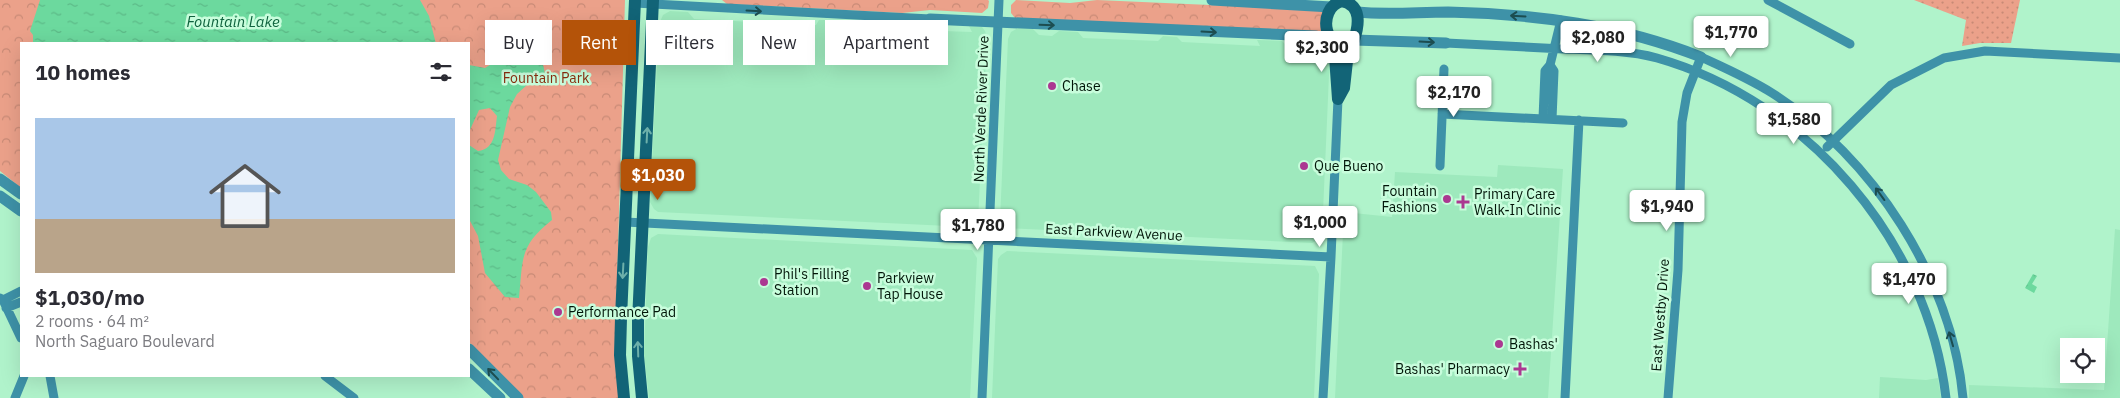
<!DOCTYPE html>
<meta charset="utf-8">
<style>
body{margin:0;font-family:"IBM Plex Sans",sans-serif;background:#f2f2f3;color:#2b2b33;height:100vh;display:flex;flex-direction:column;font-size:19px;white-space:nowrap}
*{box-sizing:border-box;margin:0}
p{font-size:16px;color:#7c7c81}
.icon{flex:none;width:28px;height:28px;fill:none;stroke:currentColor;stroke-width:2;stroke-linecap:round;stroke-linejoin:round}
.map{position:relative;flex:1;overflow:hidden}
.details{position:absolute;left:20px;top:42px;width:450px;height:335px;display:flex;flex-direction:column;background:#fff;border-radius:0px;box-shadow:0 5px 20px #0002}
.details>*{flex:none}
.top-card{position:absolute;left:485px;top:20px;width:475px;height:45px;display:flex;gap:10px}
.buttons{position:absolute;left:2060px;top:338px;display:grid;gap:10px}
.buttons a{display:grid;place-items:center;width:45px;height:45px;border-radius:0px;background:#fff;box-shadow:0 5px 20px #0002;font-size:25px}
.price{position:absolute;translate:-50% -42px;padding:0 11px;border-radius:5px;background:#fff;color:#222;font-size:16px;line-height:32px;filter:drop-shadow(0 1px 2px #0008)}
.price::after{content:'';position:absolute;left:50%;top:30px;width:15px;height:11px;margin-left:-8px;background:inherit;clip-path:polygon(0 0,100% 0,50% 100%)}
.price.active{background:#b45309;color:#fff}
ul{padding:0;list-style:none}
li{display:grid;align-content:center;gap:10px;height:265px;padding:0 15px}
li+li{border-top:1px solid #e1e1e2}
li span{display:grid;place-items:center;height:155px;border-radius:0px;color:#555}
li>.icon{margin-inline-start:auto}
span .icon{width:90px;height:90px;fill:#fffc;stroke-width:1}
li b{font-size:21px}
h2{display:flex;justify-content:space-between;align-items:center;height:60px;padding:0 15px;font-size:21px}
.tag{padding:0 18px;border-radius:0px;background:#fff;box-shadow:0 5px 20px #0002;font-size:18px;line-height:45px}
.tag.active{background:#b45309;color:#fff}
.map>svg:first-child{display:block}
.built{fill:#9ee9bd}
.grass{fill:url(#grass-dots)}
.park{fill:url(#park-crowns)}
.water{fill:url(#water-ripples)}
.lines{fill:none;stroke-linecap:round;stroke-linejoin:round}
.minor{stroke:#3e92a8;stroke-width:9}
.tertiary{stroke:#3e92a8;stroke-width:11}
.secondary{stroke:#126477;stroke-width:12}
.oneway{stroke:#1c4d50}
.oneway2{stroke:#6db0aa}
.poi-dot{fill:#ab3891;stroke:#c8fddc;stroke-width:2}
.labels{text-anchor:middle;stroke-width:5;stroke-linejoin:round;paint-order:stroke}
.park-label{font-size:14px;fill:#882e0f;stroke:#c8fddc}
.poi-label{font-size:14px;fill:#001508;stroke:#c8fddc;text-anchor:start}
.street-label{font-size:14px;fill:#001508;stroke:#c8fddc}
.water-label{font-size:15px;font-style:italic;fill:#0f633e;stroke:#c8fddc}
</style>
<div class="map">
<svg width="2120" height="398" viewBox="0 0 2120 398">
<defs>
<pattern id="grass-dots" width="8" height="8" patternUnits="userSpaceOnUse" patternTransform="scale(1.25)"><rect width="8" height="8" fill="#eba18a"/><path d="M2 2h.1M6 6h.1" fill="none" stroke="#c88a76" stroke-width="1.8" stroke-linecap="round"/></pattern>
<pattern id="park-crowns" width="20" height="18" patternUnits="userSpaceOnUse" patternTransform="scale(1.25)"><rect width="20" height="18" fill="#eba18a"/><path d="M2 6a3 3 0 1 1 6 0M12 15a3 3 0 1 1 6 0" fill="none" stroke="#c88a76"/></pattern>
<pattern id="water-ripples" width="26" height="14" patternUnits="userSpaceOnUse" patternTransform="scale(1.25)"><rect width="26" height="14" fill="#6cd99e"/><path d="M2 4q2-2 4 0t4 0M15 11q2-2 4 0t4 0" fill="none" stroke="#5cb987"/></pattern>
</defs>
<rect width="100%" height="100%" fill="#b0f3cb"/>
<path class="built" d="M670,11L688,12L694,19L816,25L819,20H834L838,26L917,30L919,26L924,30H930L933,27H939L942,31L972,32L969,26L982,27L985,31L987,38L978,221L969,227L658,212L654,209L650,202L659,24L663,15Z
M1018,28H1032L1039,35L1052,36L1059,31L1078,32L1083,38L1158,41L1163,36L1177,37L1182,42L1260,46L1257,40L1282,41L1288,47L1303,48L1298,42V39L1328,43L1330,46L1332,61L1329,75L1322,235L1320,239L1312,243L1005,228L1000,220L1008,39L1011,32Z
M1498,165L1563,169L1548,398H1335L1344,212L1392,217L1395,172L1497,177Z
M2115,229L2120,230V398H1969V385L2104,390Z
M658,234L972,250L977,258L970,398H649L644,354L648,247L651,238Z
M1007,251L1315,266L1319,274L1314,398H992L998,259L1001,255Z
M1880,377L1926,380L1938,378L1941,398H1879Z"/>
<path class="grass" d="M1914,0H2020L2011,43H1980L1962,46L1966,20Z"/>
<path class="park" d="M0,0H625L615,354L619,398H523L489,366L469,342V44H21V188L0,171Z
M722,0H988L989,1L988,8L982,13L930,10L902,13L727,4Z
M1016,0L1070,3L1097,0L1325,10L1324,35L1015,18L1011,13V5Z"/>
<path class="water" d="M40,0H420L429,16L436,44H33V35L30,31Z
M526,48C540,54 544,62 545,76L538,83L527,85L517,94L510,107L498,160L501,170L509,179L527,185L536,192L551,212L552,220C519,246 523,259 519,298L505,297L485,273L478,236L469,219V145L478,151C496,149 495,130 497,116L490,108L479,110L469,132V65L485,68L493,63L499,56Z
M2033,274L2037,276L2032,284L2037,287L2034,293L2025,288Z"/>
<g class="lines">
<path class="minor" d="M1768,0L1850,44
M635,3L930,19
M1446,43C1485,45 1524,47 1563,49C1594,50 1627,50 1657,58C1808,101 1928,242 1946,398
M1550,65L1554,71L1552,119
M1442,114L1623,123
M1543,118L1545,71L1550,65L1561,20
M1827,147L1891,85L1944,58L1985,51L2120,58
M1440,166L1444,69
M625,222L1331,257
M0,298L3,300L21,338
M3,300L21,291
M6,308L21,302
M50,376L54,398
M325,376L354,398
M15,398L24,376
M982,398L999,0
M1323,398L1331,257L1338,99
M1565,398L1579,120
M1668,398L1678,270L1682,122L1687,93L1701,57C1725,68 1750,79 1772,93C1873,157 1952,279 1963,398"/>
<path class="tertiary" d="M1212,0L1331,7
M1357,12C1388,15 1418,12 1448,12C1536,14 1620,25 1701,57
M930,19L1315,36L1330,39
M1354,40L1446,43
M0,179L21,194
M0,196L21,211
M469,349L518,398
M469,369L500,398"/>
<path class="secondary" d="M1342,1C1362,5 1359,25 1354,40C1325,59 1315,8 1342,1Z
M1334,42L1338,99
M1338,99L1344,88L1349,43
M624,398L620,355L621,318L635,0
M642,398L638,356V321L653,0"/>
</g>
<defs><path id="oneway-shaft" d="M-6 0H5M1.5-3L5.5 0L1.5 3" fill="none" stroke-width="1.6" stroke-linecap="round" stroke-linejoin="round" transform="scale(1.25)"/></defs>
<g class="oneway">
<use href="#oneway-shaft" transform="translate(754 11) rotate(3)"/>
<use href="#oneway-shaft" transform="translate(1518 16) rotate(-177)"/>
<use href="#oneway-shaft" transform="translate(1047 25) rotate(2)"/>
<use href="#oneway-shaft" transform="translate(1209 32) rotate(3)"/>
<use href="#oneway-shaft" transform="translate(1427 42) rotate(3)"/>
<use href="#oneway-shaft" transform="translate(1880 194) rotate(-126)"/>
<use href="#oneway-shaft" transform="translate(1951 339) rotate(-106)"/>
<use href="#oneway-shaft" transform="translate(493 374) rotate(-134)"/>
</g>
<g class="oneway2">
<use href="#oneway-shaft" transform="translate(647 135) rotate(-87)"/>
<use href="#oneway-shaft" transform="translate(623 271) rotate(93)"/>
<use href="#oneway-shaft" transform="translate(638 349) rotate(-92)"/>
</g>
<g class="poi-dot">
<circle cx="1052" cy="86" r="5"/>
<circle cx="1304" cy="166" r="5"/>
<circle cx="1447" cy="199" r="5"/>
<path d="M1460.5 194.5h5v5h5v5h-5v5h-5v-5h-5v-5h5z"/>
<circle cx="764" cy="282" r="5"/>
<circle cx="867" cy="286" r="5"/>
<circle cx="558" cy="312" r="5"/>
<circle cx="1499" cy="344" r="5"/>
<path d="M1517.5 361.5h5v5h5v5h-5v5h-5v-5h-5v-5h5z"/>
</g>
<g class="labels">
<g class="park-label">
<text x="546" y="83">Fountain Park</text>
</g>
<g class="poi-label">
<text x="1062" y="91">Chase</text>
<text x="1314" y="171">Que Bueno</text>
<text x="1437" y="196" text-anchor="end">Fountain<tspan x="1437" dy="16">Fashions</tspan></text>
<text x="1474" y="199">Primary Care<tspan x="1474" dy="16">Walk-In Clinic</tspan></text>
<text x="774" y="279">Phil's Filling<tspan x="774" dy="16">Station</tspan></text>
<text x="877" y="283">Parkview<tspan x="877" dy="16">Tap House</tspan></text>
<text x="568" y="317">Performance Pad</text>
<text x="1509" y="349">Bashas'</text>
<text x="1510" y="374" text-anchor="end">Bashas' Pharmacy</text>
</g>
<g class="street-label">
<text transform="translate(981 109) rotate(-88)" y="5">North Verde River Drive</text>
<text transform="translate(1114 232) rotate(3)" y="5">East Parkview Avenue</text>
<text transform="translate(1660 315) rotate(-86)" y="5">East Westby Drive</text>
</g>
<g class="water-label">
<text x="233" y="27">Fountain Lake</text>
</g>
</g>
</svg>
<div class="buttons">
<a><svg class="icon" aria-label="locate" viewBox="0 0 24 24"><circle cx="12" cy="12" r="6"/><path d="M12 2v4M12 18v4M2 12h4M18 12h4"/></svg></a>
</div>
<b class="price" style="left:1731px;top:58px">$1,770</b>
<b class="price" style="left:1598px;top:63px">$2,080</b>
<b class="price" style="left:1322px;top:73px">$2,300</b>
<b class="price" style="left:1454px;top:118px">$2,170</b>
<b class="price" style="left:1794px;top:145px">$1,580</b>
<b class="price active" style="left:658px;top:201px">$1,030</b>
<b class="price" style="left:1667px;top:232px">$1,940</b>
<b class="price" style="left:1320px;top:248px">$1,000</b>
<b class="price" style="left:978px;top:251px">$1,780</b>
<b class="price" style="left:1909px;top:305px">$1,470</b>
<div class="top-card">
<a class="tag">Buy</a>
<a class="tag active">Rent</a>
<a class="tag">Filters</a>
<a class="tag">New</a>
<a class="tag">Apartment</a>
</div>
<section class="details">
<h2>10 homes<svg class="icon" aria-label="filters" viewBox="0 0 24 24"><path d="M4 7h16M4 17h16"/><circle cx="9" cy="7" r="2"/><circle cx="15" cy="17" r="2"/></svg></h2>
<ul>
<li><span style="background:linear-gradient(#a9c7e8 65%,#b9a48a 0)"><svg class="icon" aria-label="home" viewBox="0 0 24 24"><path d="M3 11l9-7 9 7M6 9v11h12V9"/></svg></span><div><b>$1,030/mo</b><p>2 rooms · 64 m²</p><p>North Saguaro Boulevard</p></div></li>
</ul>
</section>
</div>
